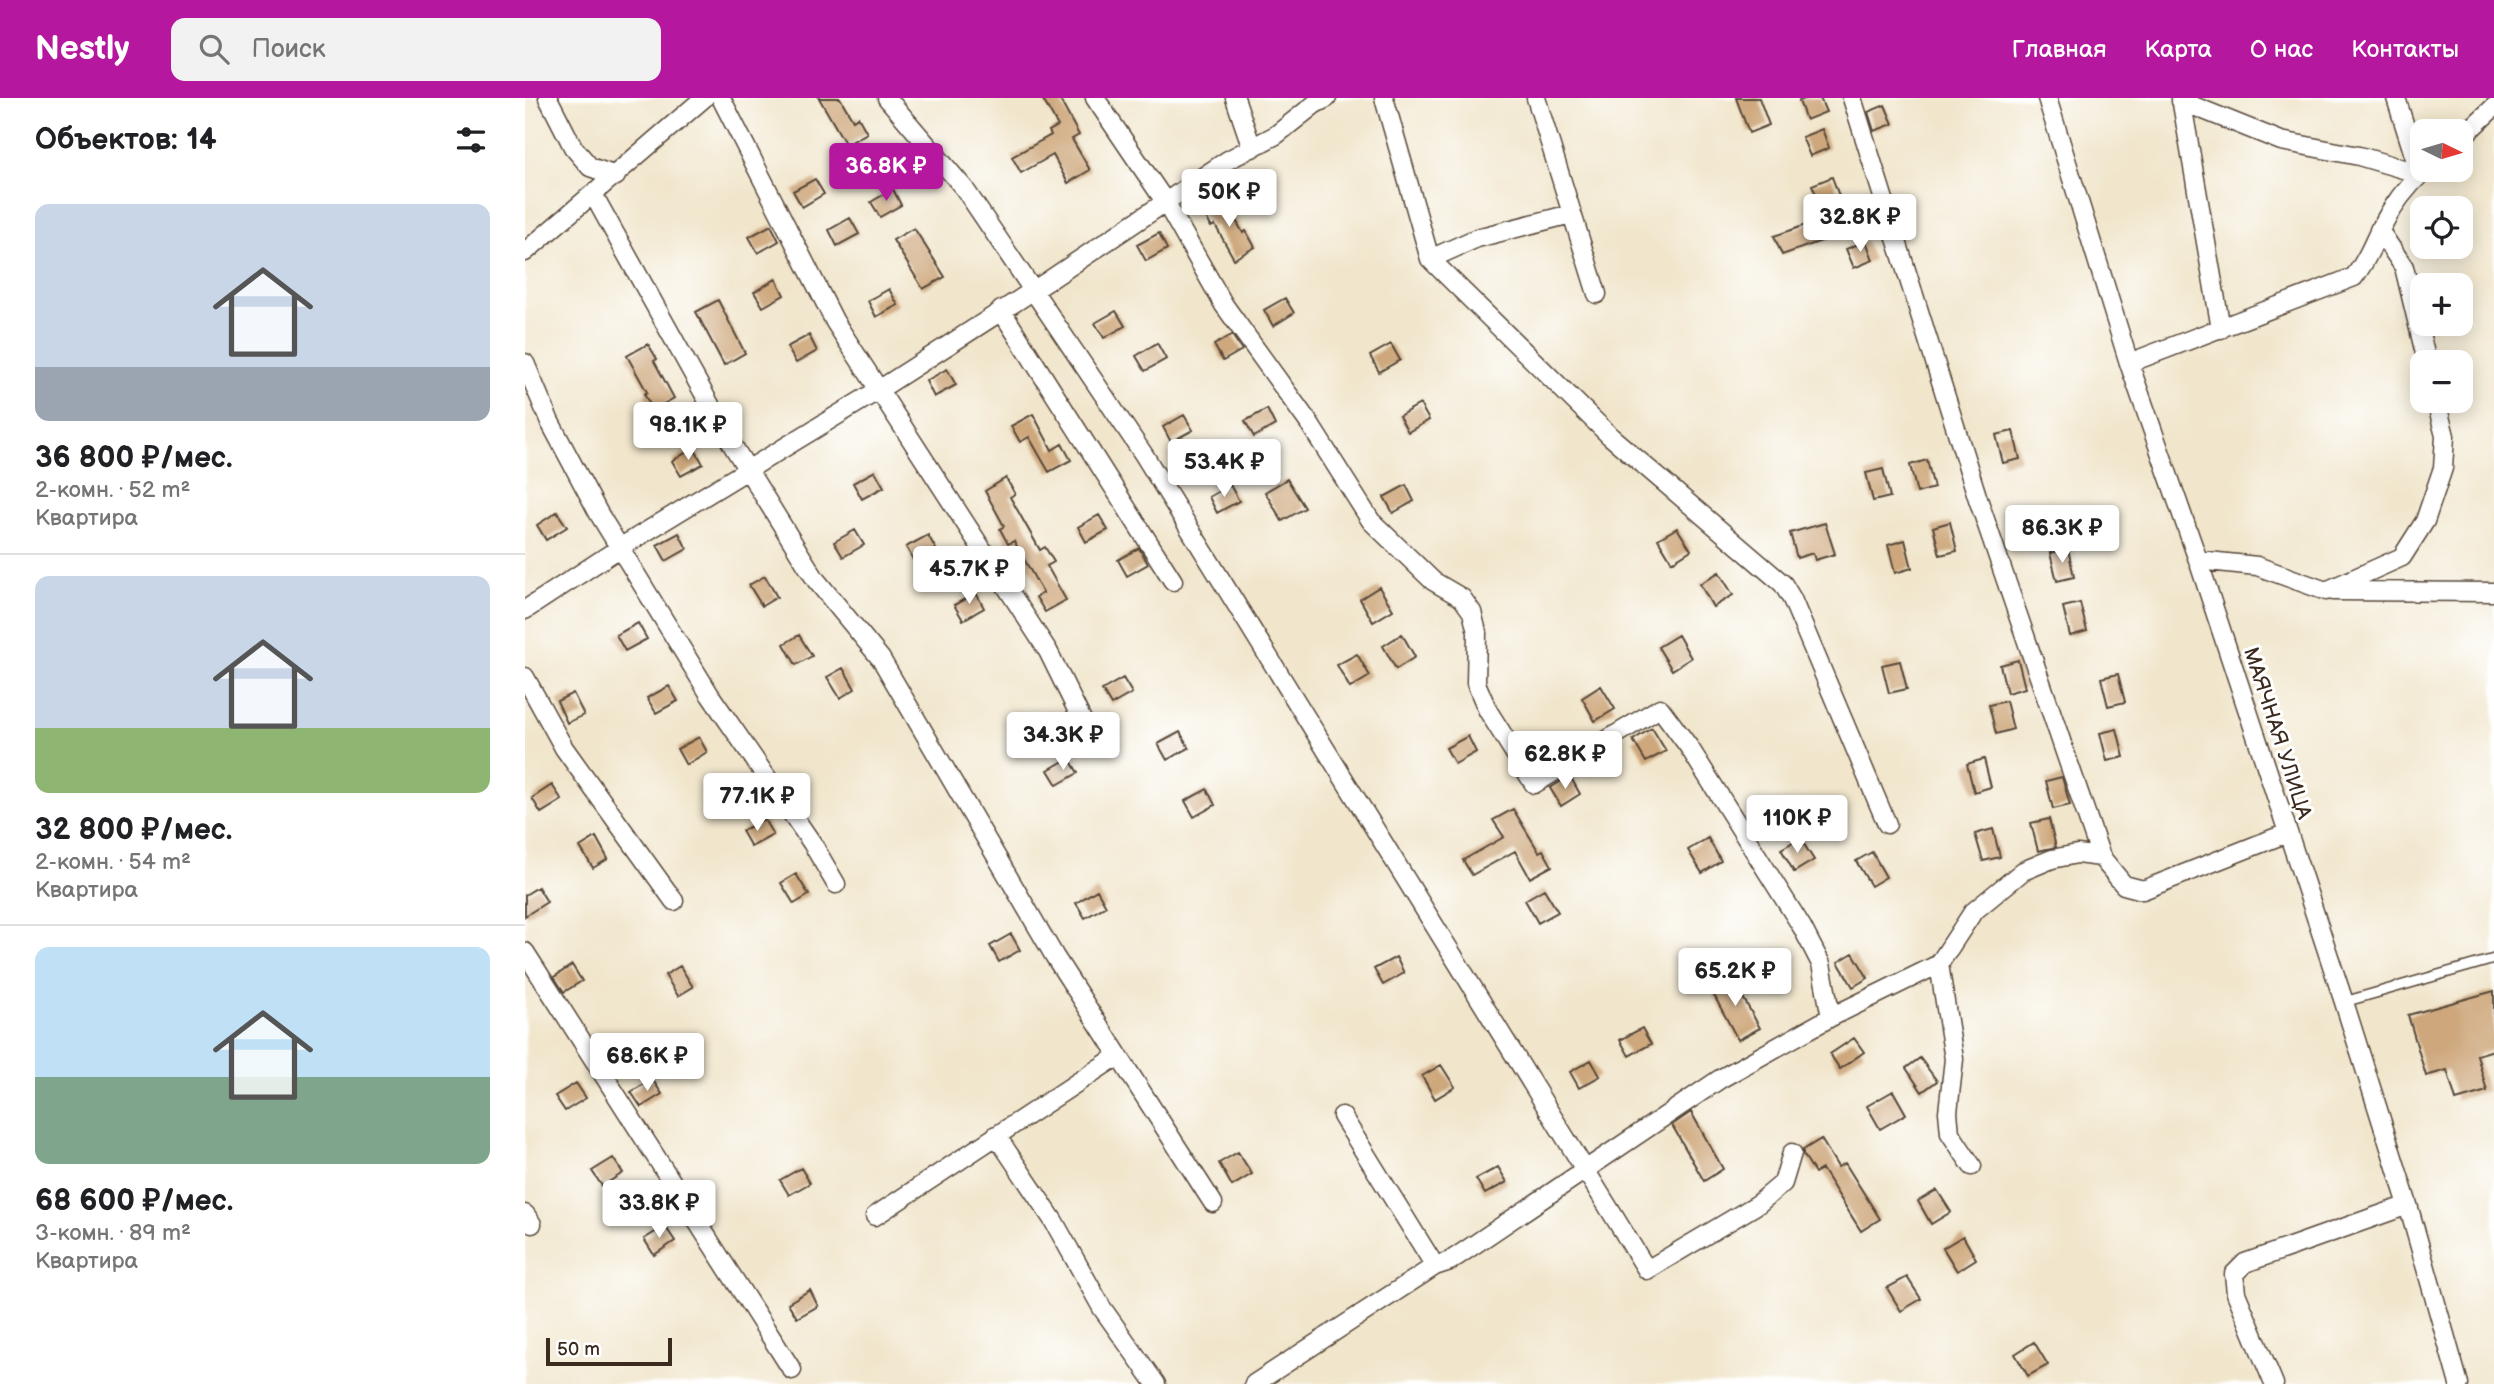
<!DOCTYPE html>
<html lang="ru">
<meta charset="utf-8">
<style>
body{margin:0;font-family:"Balsamiq Sans",sans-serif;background:#f2f2f2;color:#202124;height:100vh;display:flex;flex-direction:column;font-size:26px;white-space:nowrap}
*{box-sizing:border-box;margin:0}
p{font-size:23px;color:#757577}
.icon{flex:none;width:38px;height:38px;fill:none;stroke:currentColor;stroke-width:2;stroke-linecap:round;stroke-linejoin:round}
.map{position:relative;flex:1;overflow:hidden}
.sheet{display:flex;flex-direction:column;background:#fff;width:525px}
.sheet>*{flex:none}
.needle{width:46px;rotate:95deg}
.buttons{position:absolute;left:1885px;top:21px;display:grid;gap:14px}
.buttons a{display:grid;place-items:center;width:63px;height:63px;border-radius:14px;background:#fff;box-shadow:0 4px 18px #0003;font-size:35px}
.scale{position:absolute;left:21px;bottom:18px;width:126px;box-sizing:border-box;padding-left:7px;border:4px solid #3b2a1e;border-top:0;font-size:19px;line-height:24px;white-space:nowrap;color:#3b2a1e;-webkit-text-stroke:5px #fff;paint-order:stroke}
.price{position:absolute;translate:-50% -60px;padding:0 16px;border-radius:7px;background:#fff;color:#222;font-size:23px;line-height:46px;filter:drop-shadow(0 2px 4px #0008)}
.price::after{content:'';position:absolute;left:50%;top:42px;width:21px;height:16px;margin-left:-10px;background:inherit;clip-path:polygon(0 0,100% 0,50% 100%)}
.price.current{background:#b5179e;color:#fff}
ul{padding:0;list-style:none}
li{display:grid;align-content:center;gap:14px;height:371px;padding:0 35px}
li+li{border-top:2px solid #e0e0e0}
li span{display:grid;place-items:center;height:217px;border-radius:14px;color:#555}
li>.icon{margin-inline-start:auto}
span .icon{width:126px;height:126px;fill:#fffc;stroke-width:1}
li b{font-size:30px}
h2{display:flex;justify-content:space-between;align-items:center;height:84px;padding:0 35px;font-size:30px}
header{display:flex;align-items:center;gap:42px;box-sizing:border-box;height:98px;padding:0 35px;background:#b5179e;color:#fff}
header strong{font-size:33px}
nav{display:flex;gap:38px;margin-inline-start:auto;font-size:24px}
.search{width:490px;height:63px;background:#f2f2f2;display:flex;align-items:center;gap:18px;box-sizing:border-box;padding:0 24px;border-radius:14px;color:#757577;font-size:26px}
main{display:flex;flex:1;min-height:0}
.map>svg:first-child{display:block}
.building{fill:#cea77c}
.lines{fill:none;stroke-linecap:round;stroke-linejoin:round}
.service-casing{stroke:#564638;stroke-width:12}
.minor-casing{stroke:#564638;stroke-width:21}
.service{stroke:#fff;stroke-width:9}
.minor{stroke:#fff;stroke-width:18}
.labels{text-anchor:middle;stroke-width:6;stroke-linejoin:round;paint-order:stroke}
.street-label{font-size:21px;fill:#3b2a1e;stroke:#fff}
</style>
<header>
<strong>Nestly</strong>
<div class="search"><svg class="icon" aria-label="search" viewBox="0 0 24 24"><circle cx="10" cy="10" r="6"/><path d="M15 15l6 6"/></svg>Поиск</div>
<nav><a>Главная</a><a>Карта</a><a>О нас</a><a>Контакты</a></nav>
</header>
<main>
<section class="sheet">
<h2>Объектов: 14<svg class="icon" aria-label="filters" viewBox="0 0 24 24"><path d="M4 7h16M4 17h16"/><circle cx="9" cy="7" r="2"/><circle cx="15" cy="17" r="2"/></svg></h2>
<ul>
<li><span style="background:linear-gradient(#c9d6e8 75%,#9aa5b1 0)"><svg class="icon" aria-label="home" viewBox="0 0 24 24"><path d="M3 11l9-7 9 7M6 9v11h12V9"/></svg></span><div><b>36 800 ₽/мес.</b><p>2-комн. · 52 m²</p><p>Квартира</p></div></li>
<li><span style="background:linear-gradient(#c9d6e8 70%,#8fb573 0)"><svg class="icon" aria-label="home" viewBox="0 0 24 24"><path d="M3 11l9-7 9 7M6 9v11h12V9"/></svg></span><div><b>32 800 ₽/мес.</b><p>2-комн. · 54 m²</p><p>Квартира</p></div></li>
<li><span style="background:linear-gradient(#bfe0f5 60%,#7fa58c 0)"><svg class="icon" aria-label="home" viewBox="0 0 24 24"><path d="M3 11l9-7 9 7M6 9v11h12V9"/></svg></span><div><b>68 600 ₽/мес.</b><p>3-комн. · 89 m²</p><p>Квартира</p></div></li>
</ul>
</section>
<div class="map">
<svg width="1969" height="1286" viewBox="0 0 1969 1286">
<rect width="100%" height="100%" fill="#fff"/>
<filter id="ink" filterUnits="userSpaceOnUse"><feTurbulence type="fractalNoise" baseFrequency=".0143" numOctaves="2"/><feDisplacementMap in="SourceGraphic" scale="14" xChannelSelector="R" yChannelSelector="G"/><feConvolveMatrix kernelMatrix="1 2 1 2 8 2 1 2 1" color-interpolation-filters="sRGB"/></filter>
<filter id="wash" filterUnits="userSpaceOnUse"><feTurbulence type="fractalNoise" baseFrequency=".00686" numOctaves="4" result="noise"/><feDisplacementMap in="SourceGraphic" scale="28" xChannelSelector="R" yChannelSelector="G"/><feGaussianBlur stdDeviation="1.57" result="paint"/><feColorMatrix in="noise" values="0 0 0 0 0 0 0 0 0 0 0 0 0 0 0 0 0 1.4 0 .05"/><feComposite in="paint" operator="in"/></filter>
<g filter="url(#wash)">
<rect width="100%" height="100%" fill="#f1e6cc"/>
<g id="blocks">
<path class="building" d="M294,0H315L328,22L333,19L342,35L321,47Z
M517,0H534L554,37L547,41L565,72L543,85L528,57L496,75L487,59L526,37L524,33L533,28Z
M1211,0H1234L1244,27L1224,35Z
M1282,0H1295L1301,14L1281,22L1274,3Z
M1360,7L1368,26L1349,33L1343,14Z
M1297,31L1304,50L1285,58L1277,39Z
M1307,79L1314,98L1295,106L1287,87Z
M290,81L299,96L277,109L268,93Z
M368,91L376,107L355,119L346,104Z
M699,101L718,135L721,133L730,149L709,161L690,127L686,129L678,113Z
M1312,116L1319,135L1257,157L1249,138Z
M325,120L334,136L312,148L304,132Z
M246,127L254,143L233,155L224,139Z
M389,130L420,179L398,191L368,142Z
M634,135L642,151L621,163L612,147Z
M1341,143L1348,162L1329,170L1321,151Z
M251,181L259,197L238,209L229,194Z
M364,191L373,207L351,219L343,203Z
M760,200L769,215L748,228L739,212Z
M193,202L220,255L199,267L171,214Z
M591,213L600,228L579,240L570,225Z
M284,237L292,253L271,265L262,249Z
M707,237L717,252L698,263L689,247Z
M632,245L641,261L620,273L611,258Z
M123,246L132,261L129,263L149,300L128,312L119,296L122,294L102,258Z
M866,246L875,262L854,274L845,258Z
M422,271L431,287L409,299L401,283Z
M895,306L904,322L883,334L874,318Z
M742,311L750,327L729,339L720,323Z
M508,316L527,352L537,346L546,362L524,374L504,339L495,344L486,328Z
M659,317L668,332L646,344L638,329Z
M1488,333L1495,361L1478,365L1471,337Z
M169,350L178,366L156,378L147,363Z
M1402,362L1409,390L1392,395L1385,367Z
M1358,371L1365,399L1348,403L1341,375Z
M350,373L359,389L337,401L328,385Z
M481,380L490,396L485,399L515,452L520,449L529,464L522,468L541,502L520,514L511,499L518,495L489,443L483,446L475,431L479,428L460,393Z
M762,381L780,410L757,423L740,394Z
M705,387L714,403L692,415L684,399Z
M881,387L889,403L868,415L859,399Z
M32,414L42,429L21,442L12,427Z
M574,417L583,432L561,444L553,429Z
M1425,424L1432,453L1415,457L1408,429Z
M1300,425L1310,456L1290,462L1288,455L1272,460L1265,435Z
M1152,430L1166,452L1147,464L1133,441Z
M330,432L339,447L318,459L309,444Z
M154,435L162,451L141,463L132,447Z
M403,437L412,453L390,465L381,449Z
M1380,442L1387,470L1370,475L1363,447Z
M614,450L623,466L602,478L593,462Z
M1543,451L1549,479L1532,483L1525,455Z
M1194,474L1208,497L1188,509L1175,486Z
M240,478L252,499L237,508L224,487Z
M854,489L868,512L848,524L835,501Z
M451,495L459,510L438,522L429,507Z
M1555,505L1562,533L1545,538L1538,509Z
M113,525L122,541L100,553L91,537Z
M877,536L890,559L871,571L858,548Z
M274,537L287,558L271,567L259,546Z
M1153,537L1166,560L1147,572L1133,549Z
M832,556L845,578L825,590L812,567Z
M1493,562L1500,590L1482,595L1475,567Z
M1375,563L1382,591L1364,595L1357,567Z
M318,570L330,591L315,600L302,579Z
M1593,576L1600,604L1583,608L1576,580Z
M598,580L607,595L586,607L577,592Z
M144,588L153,603L131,615L122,600Z
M1076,588L1090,611L1070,623L1057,600Z
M48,595L59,617L42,625L32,603Z
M1481,603L1488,631L1471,636L1464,607Z
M1127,630L1141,653L1121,664L1108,642Z
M1592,631L1599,659L1582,663L1575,635Z
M655,634L664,650L642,662L633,646Z
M943,638L951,654L930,666L921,650Z
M174,639L182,654L161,667L152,651Z
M544,660L553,675L532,687L523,672Z
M1459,661L1466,689L1449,694L1442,666Z
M1045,678L1055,696L1036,708L1025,690Z
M1537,679L1545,707L1528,711L1521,683Z
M27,687L37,702L16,715L7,700Z
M682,691L690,707L669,719L660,703Z
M988,711L1014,754L1018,752L1027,768L1005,780L990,753L947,777L938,762L979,739L968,722Z
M239,721L248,737L226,749L217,733Z
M1524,721L1531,749L1513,753L1506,725Z
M1468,731L1475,759L1458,763L1450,736Z
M71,739L83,761L68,770L55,749Z
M1183,740L1196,763L1177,775L1163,752Z
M1275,740L1289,762L1269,774L1256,751Z
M1347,754L1361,779L1346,788L1331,763Z
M271,776L284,797L269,806L256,785Z
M13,789L22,804L0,818V797Z
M1019,791L1033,814L1013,825L1000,802Z
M572,792L581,808L560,820L551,805Z
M486,836L495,852L474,864L465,848Z
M1328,855L1343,880L1328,889L1313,864Z
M871,859L879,875L858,887L849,871Z
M47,867L57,883L39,894L29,879Z
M155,868L168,889L153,898L140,877Z
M1206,878L1235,930L1213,942L1185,890Z
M1969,893V952L1952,957L1962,993L1931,1002L1922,972L1901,978L1883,917Z
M1117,930L1126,946L1104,958L1095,942Z
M1329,940L1339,954L1315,971L1305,956Z
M1395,960L1412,983L1397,994L1381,970Z
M1066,962L1075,978L1054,990L1045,974Z
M916,967L930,989L910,1001L897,978Z
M127,981L137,996L116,1009L106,994Z
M51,985L61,1000L40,1013L30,998Z
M1368,993L1381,1016L1355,1031L1342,1008Z
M1166,1014L1198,1071L1179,1083L1147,1027Z
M1296,1041L1313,1069L1320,1065L1355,1121L1336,1133L1297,1071L1290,1075L1278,1056V1052Z
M713,1054L727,1076L707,1088L694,1065Z
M88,1060L98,1075L77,1088L67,1073Z
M973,1069L982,1084L960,1096L951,1081Z
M276,1070L285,1085L264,1097L255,1082Z
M1412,1092L1426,1114L1406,1126L1393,1103Z
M140,1128L150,1143L129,1157L119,1141Z
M1438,1138L1451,1161L1432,1173L1418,1150Z
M1382,1179L1396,1201L1376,1213L1362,1190Z
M285,1192L293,1208L272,1220L263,1205Z
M1509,1244L1523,1267L1503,1278L1490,1256Z"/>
</g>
</g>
<g filter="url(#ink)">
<use href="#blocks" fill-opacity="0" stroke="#564638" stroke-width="2"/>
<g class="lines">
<g class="service-casing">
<path id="service" d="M1819,904L1969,861"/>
</g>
<g class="minor-casing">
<path id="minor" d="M23,0L48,49L65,69L91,78
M196,0L310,224L523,553L561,630
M362,0L439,90L619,357L1122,1172L1233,1106L1258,1085L1267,1055
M570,0L641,105L699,207L784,325L846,423L908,483L937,500L947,514L952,534L951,585L963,613L1009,686L1135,610L1164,649L1277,829L1296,866L1306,919
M710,0L727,50
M859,0L905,161L1085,338L1258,486L1267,501L1362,726
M1011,0L1072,196
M1327,0L1452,398L1576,759L1599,787L1618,792L1762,735
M1522,0L1604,265L1673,462L1819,904L1883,1107L1934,1286
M1656,0L1696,231
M1871,0L1895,76
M1656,3L1756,43L1834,58L1895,76
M1936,40L1969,9
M68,96L208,348L291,482L356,561L530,859L688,1105
M1854,132L1879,169L1902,264
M0,154L179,0
M905,161L952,140L1046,116
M476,212L648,483
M0,265L25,324L74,416L185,597L287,745L311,786
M1604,265L1829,179C1843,161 1846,149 1856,130C1867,108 1882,88 1900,72
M1673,462L1732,468L1801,493L1877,459L1900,423L1918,370L1920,338L1911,303
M1808,493L1969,494
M0,512L96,449L352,293L523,183L703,62L751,37L790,6L802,0
M0,579L39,650L149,803
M0,854L267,1272
M1414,866L1429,961L1423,1014L1425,1035L1447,1068
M817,1018L910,1168
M471,1037L528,1122L577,1210L631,1286
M0,1116L7,1126
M350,1118L591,959
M729,1286L910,1168L925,1163L1195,981L1306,919L1414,866L1448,814L1498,773L1527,761L1552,756L1576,759
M1749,1286L1711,1195L1709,1176L1720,1165L1883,1107"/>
</g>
<use href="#service" class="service"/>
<use href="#minor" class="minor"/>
</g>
</g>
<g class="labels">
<g class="street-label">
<text transform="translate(1753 635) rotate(72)" y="7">МАЯЧНАЯ УЛИЦА</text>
</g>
</g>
</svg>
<div class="buttons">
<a><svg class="needle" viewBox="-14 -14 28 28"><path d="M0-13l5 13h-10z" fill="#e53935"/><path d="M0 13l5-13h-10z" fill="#757577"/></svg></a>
<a><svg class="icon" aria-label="locate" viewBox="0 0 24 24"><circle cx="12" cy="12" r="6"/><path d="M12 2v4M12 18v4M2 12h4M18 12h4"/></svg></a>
<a>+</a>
<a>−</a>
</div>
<div class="scale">50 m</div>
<b class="price current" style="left:361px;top:105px">36.8K ₽</b>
<b class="price" style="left:704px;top:131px">50K ₽</b>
<b class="price" style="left:1335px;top:156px">32.8K ₽</b>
<b class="price" style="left:163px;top:364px">98.1K ₽</b>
<b class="price" style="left:699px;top:401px">53.4K ₽</b>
<b class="price" style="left:1537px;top:467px">86.3K ₽</b>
<b class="price" style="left:444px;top:508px">45.7K ₽</b>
<b class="price" style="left:538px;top:674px">34.3K ₽</b>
<b class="price" style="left:1040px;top:693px">62.8K ₽</b>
<b class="price" style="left:232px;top:735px">77.1K ₽</b>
<b class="price" style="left:1272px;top:757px">110K ₽</b>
<b class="price" style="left:1210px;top:910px">65.2K ₽</b>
<b class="price" style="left:122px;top:995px">68.6K ₽</b>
<b class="price" style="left:134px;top:1142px">33.8K ₽</b>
</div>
</main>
